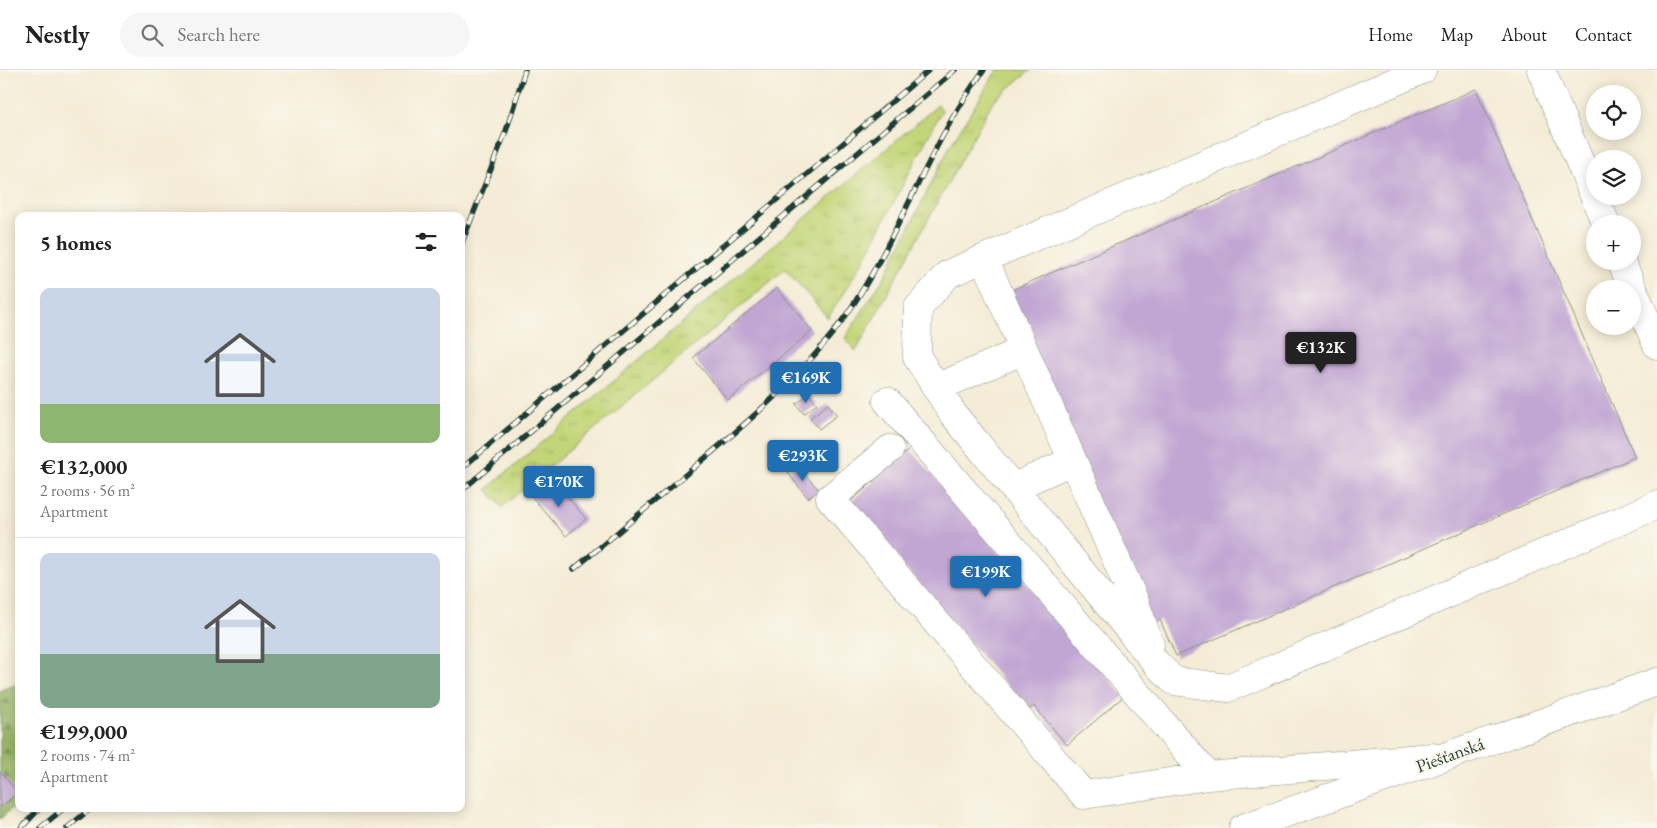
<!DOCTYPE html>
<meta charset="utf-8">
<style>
body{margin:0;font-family:"EB Garamond",serif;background:#f6f6f6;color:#222;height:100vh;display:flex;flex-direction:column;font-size:19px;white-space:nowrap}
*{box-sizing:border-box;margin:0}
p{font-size:16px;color:#767676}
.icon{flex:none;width:28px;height:28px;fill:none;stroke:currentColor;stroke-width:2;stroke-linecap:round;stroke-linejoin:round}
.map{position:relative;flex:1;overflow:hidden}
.side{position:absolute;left:15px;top:142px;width:450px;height:600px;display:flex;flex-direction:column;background:#fff;border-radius:10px;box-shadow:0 2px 12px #0003}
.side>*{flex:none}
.fabs{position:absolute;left:1586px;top:15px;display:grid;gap:10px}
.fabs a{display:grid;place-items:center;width:55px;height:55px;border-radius:50%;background:#fff;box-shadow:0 2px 12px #0003;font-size:25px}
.price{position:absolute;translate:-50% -42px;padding:0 11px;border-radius:5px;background:#1f6fb2;color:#fff;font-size:16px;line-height:32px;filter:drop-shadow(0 1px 2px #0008)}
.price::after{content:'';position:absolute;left:50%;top:30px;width:15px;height:11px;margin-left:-8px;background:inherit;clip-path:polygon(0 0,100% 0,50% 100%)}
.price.on{background:#222;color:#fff}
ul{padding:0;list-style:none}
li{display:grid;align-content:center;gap:10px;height:265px;padding:0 25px}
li+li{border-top:1px solid #e0e0e0}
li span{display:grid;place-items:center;height:155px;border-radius:10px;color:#555}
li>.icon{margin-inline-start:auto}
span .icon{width:90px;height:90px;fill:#fffc;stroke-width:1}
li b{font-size:21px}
h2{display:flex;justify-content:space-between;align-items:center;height:60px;padding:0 25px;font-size:21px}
header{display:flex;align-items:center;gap:30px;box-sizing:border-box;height:70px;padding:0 25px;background:#fff;border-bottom:1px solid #e0e0e0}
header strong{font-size:24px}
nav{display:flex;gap:28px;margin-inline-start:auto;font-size:18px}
.search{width:350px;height:45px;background:#f6f6f6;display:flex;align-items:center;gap:12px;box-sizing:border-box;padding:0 18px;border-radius:28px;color:#767676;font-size:19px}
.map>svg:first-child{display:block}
.grass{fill:url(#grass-tufts);stroke:#718956}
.forest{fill:url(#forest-firs);stroke:#5c7a4e}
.building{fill:#c1a6d3}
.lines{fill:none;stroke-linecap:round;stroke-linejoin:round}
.minor-casing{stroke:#8a9485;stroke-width:29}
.major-casing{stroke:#8a9485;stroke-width:29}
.minor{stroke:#fff;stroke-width:28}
.major{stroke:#fff;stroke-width:28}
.rail-casing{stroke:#1f3d34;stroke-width:5.5}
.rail{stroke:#fbf7ec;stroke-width:4;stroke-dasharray:11;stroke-linecap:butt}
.labels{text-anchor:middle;stroke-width:4.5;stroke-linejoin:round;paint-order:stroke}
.street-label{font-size:18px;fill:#1f3d34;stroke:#fbf7ec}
</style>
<header>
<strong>Nestly</strong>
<div class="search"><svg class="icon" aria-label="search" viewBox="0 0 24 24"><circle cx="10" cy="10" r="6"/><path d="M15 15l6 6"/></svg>Search here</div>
<nav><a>Home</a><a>Map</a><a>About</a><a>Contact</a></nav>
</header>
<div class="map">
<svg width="1657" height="758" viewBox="0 0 1657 758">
<defs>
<pattern id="grass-tufts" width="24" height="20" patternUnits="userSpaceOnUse" patternTransform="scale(1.25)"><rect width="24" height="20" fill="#c3d578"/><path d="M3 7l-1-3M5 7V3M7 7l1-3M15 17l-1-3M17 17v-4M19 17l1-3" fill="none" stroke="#a7b868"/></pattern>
<pattern id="forest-firs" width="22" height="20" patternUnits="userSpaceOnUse" patternTransform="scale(1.25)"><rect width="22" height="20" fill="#9ab668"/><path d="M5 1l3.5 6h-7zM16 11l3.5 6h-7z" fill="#7d9556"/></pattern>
</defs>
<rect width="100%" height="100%" fill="#fbf7ec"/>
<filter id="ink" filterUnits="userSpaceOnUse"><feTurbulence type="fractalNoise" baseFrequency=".02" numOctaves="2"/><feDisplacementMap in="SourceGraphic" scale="10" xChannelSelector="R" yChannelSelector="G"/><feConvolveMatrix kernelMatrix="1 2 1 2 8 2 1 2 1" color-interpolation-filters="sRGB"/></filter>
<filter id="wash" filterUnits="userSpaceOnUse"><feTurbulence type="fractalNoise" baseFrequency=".0096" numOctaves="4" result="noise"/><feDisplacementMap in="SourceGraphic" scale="20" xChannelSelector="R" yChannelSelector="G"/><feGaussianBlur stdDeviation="1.12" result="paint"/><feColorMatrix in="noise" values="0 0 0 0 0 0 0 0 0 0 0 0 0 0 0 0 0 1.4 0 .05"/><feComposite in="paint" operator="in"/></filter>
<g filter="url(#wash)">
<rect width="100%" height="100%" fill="#f4ecd6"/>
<path class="grass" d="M997,0H1031L993,31L856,281L845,268L885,206L950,76Z
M938,35L942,40L862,193L828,248L785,199L502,437L487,419Z"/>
<path class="forest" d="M19,614V732L0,749V620Z"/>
<g id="blocks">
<path class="building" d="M1476,19L1635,387L1176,586L1160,550L1150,554L1007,222Z
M777,218L812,261L728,330L693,288Z
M809,324L817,334L804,344L796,334Z
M828,334L837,345L819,359L810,348Z
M910,379L1124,626L1067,675L1034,636L1028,640L849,433Z
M797,395L819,420L808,428L788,403Z
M553,409L586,449L566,466L532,427Z
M0,701L18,723L0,738Z"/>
</g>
</g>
<g filter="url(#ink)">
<use href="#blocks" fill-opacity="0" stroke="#8a9485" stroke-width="1"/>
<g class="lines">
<g class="minor-casing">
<path id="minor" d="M1422,0L948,204L918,238L917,287L953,344L1156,593L1174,611L1228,618L1657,435
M1541,0L1606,154
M984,189L1134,530L1150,575
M1621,191L1657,275
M936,318L1024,280
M887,331L1208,706
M890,379L830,428L1084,725L1208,706L1432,687
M1014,417L1072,391"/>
</g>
<g class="major-casing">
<path id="major" d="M1243,758L1657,612"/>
</g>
<use href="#minor" class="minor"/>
<use href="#major" class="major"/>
<g class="rail-casing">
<path id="rail" d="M461,175L506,61L525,0
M461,399L929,0
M461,421L955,0
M574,499C616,464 657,429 698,394C753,348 806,302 847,244C900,167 928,75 984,0
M21,758L39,739
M40,758L63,739
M67,758L90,739"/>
</g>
<use href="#rail" class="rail"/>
</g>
</g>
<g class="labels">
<g class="street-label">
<text transform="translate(1450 685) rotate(-20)" y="6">Piešťanská</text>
</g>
</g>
</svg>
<div class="fabs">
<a><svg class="icon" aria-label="locate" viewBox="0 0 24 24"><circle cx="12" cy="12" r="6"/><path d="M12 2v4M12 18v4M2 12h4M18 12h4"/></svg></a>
<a><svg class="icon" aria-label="layers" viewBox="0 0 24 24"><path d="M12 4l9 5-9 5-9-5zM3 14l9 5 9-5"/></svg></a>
<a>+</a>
<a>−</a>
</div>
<b class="price on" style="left:1321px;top:304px">€132K</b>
<b class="price" style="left:806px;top:334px">€169K</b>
<b class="price" style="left:803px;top:412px">€293K</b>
<b class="price" style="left:559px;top:438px">€170K</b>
<b class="price" style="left:986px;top:528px">€199K</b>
<section class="side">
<h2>5 homes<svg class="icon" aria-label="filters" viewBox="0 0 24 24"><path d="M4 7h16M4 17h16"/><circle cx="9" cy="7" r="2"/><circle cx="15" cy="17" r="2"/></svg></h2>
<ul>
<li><span style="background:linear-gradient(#c9d6e8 75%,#8fb573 0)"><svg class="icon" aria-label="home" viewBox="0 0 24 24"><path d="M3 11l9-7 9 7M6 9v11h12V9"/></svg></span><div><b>€132,000</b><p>2 rooms · 56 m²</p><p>Apartment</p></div></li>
<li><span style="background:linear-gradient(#c9d6e8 65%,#7fa58c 0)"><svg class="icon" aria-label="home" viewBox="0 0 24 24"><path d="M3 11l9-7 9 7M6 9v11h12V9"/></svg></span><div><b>€199,000</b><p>2 rooms · 74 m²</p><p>Apartment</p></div></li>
</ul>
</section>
</div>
